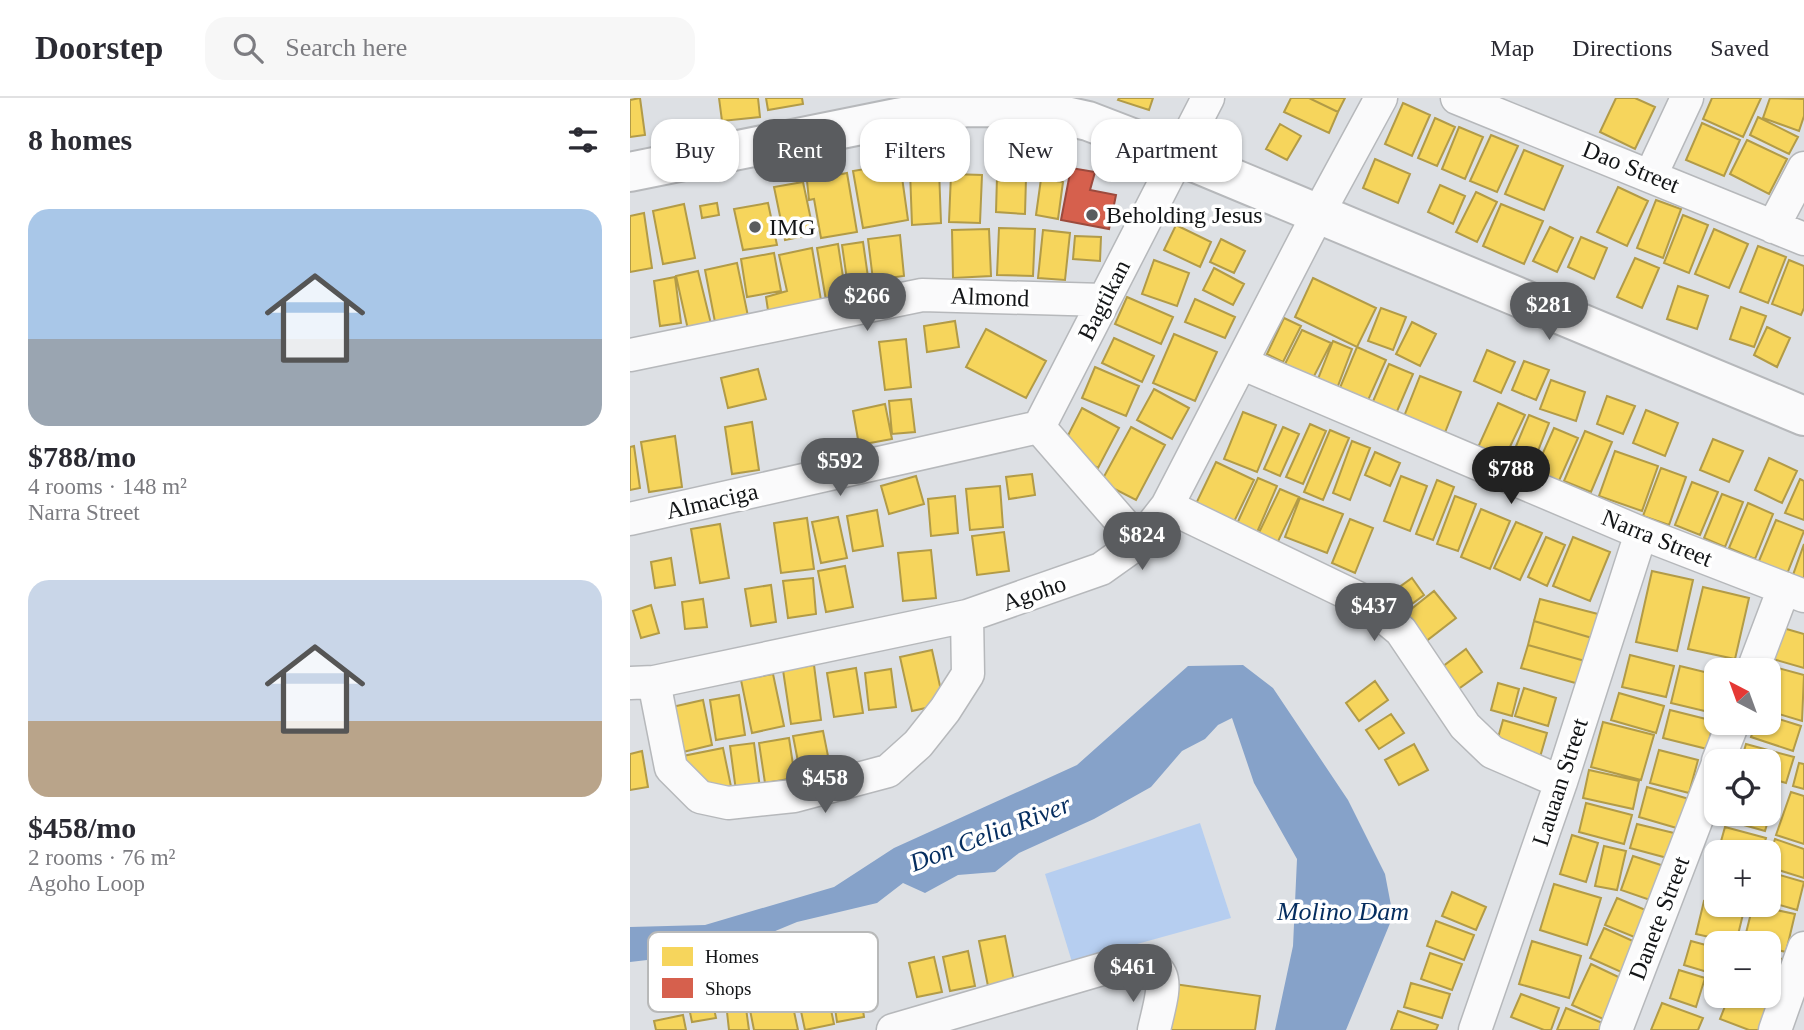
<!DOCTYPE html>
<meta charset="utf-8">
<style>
body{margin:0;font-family:"Times New Roman",serif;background:#f7f7f7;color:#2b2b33;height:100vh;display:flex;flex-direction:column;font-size:26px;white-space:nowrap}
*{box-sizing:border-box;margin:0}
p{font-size:23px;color:#7c7c81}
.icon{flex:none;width:38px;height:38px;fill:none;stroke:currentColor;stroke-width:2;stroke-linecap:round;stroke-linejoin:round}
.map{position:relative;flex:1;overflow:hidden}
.details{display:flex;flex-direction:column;background:#fff;width:630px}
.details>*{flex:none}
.banner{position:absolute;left:21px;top:21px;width:665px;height:63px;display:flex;gap:14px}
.needle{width:46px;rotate:319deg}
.tools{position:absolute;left:1074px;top:560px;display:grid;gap:14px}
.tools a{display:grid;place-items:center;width:77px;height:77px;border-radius:14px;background:#fff;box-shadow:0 2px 5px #0004;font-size:35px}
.price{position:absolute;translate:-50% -60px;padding:0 16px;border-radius:24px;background:#5a5c5f;color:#fff;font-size:23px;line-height:46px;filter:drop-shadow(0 2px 4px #0008)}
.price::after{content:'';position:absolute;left:50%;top:42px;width:21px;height:16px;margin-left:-10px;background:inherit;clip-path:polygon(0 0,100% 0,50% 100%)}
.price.on{background:#222;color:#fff}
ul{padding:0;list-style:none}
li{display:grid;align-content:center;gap:14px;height:371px;padding:0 28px}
li span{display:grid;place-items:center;height:217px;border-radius:21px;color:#555}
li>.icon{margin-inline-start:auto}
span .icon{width:126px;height:126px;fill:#fffc;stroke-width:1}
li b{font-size:30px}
h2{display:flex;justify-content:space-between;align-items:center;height:84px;padding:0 28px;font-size:30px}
.chip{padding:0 24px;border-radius:21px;background:#fff;box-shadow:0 2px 5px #0004;font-size:24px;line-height:63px}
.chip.on{background:#5a5c5f;color:#fff}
header{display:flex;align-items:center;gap:42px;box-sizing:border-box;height:98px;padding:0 35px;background:#fff;border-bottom:2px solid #e1e1e2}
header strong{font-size:33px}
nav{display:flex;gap:38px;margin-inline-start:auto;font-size:24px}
.search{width:490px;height:63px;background:#f7f7f7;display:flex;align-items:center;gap:18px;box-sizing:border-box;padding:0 24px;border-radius:21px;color:#7c7c81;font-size:26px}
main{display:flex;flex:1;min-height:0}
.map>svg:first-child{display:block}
.green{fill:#b6cef0}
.water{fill:#86a2c9}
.homes{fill:#f6d55c;stroke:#b29b47;stroke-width:2}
.shops{fill:#d6604d;stroke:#9c4a3d;stroke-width:2}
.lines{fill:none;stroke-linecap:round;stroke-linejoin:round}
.street-casing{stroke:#b6b8bb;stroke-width:35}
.secondary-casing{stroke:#b6b8bb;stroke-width:42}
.street{stroke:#fafafb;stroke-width:32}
.secondary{stroke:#fafafb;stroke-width:38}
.poi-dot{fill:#5a5c5f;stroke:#fff;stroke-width:2.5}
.labels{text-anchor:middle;stroke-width:7;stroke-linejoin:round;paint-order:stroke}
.street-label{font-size:24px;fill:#131517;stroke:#fff}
.poi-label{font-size:24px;fill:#131517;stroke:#fff;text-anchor:start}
.water-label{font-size:26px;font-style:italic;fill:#052d5f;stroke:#fff}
.key{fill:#fff;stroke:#b8b9b9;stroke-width:2}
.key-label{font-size:19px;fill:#131517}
</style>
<header>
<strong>Doorstep</strong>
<div class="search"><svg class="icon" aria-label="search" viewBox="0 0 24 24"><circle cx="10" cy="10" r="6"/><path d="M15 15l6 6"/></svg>Search here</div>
<nav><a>Map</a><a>Directions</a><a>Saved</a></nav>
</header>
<main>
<section class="details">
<h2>8 homes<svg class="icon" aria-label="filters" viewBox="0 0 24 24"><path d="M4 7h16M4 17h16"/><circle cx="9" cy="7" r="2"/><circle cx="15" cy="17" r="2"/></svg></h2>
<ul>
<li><span style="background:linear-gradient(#a9c7e8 60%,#9aa5b1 0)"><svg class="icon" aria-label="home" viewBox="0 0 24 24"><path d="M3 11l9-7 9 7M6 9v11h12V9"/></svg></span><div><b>$788/mo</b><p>4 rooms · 148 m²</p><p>Narra Street</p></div></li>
<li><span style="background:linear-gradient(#c9d6e8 65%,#b9a48a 0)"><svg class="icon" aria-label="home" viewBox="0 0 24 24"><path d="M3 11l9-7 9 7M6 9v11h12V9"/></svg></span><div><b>$458/mo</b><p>2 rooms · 76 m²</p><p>Agoho Loop</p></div></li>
</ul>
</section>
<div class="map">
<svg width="1174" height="932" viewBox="0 0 1174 932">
<rect width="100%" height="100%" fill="#dde0e4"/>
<path class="green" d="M570,725L601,820L442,864L415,776Z"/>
<path class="water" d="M613,567L643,590L718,702L755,776L763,818L716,932H645L663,848L667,761L624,685L602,620L588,627L575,641L552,653L521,689L464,721L389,755L365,774L328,777L295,795L273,785L247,805L167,824L126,841L43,859L0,864V829L75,827L204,789L264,750L447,667L558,568Z"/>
<path class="homes" d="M10,0L15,37L0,39V2Z
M89,0H128L130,19L92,23Z
M136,0H172L173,6L138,12Z
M489,0H523L519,12L488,2Z
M661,0H679L708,14L699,35L654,14Z
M679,0H715L708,14Z
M986,0H1005L1025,9L1005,51L970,34Z
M1082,0H1131L1113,39L1073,21Z
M1140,0L1174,1V18L1169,33L1133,20Z
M773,5L800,17L782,58L755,46Z
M1128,19L1168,39L1159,56L1120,37Z
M805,20L825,29L807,68L788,60Z
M1072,25L1110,42L1094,78L1056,62Z
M650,26L671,38L657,62L636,51Z
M829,29L853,39L835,81L812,71Z
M861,37L888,48L867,94L840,83Z
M1117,42L1157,61L1139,96L1100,76Z
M894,52L933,68L914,112L875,96Z
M745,61L780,76L768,105L733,90Z
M270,65L278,122L233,130L223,73Z
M309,71L311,125L282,127L280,73Z
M217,75L227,134L191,140L184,101L179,102L177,83Z
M321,76L352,77L350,125L319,124Z
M367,79L396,80L395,116L366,114Z
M411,81L433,84L428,121L406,117Z
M173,84L184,136L155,142L144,89Z
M810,87L835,98L823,126L798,114Z
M988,89L1018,103L997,148L967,134Z
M846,94L867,104L847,144L826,134Z
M1026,102L1051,111L1033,160L1007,150Z
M87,105L89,117L72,120L70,108Z
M138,105L147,147L113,152L104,111Z
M54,106L65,160L33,166L23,113Z
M871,106L913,123L894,166L853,148Z
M14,115L22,170L0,174V118Z
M1053,117L1078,127L1059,175L1034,165Z
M546,127L581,144L570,169L534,152Z
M920,129L943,140L927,174L903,163Z
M369,130L405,131L403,178L367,177Z
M359,131L361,178L323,180L322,132Z
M1084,131L1118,146L1099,190L1065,176Z
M413,132L440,135L435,182L408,180Z
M270,137L274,178L243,182L238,141Z
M445,138L471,139L470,163L443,161Z
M951,139L977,150L964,181L938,169Z
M591,141L615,153L604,175L580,164Z
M233,144L240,193L219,196L212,147Z
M208,146L217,205L197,208L187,150Z
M1128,148L1156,159L1138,205L1110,194Z
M182,150L192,208L139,219L136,199L157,193L149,157Z
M144,155L151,193L117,199L111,161Z
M1005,160L1029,170L1012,210L987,199Z
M524,162L559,175L547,208L512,196Z
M1159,162L1174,168V210L1171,217L1142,206Z
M107,165L119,223L86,229L75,172Z
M584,170L614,186L603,207L573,192Z
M68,173L82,230L59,236L46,178Z
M45,179L51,225L30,228L24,183Z
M683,180L746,210L727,249L665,219Z
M1048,188L1078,198L1067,231L1037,221Z
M497,199L543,219L531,246L485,226Z
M565,201L605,219L595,240L555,224Z
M1111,209L1136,218L1124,249L1100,241Z
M751,210L776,219L763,252L738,243Z
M654,220L671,228L653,264L637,256Z
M325,223L329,249L297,254L294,228Z
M782,224L806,236L790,268L766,256Z
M1137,229L1160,240L1147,269L1124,257Z
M356,231L416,263L396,300L336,269Z
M672,232L701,245L680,286L652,272Z
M544,236L587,254L565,303L523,285Z
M484,240L524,258L512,284L472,265Z
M276,241L281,289L255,292L249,244Z
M703,243L722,251L706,293L686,286Z
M727,249L756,262L735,309L707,297Z
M857,252L885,264L871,295L844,283Z
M894,263L919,272L906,302L882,292Z
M759,266L783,276L765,318L741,308Z
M465,269L509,288L496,318L452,300Z
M128,271L136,301L98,310L91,280Z
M790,278L831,294L812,342L771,326Z
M921,282L955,294L946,323L910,311Z
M524,291L559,310L542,341L507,322Z
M977,298L1005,308L993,336L967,326Z
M281,301L285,334L262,336L259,303Z
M868,305L895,317L871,368L845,356Z
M255,306L262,341L229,347L223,313Z
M452,310L489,330L468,370L431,351Z
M1016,312L1048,325L1035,358L1003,345Z
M613,314L646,327L627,374L594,361Z
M899,317L919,325L900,373L879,365Z
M122,324L129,372L102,376L95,329Z
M680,326L696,333L673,386L656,379Z
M501,329L535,347L506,402L471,384Z
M653,329L669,336L650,378L634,371Z
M924,330L948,340L928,385L904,375Z
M700,332L719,340L693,402L674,394Z
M955,333L982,344L961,394L934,383Z
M45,338L52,389L19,394L11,344Z
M1083,341L1113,353L1099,384L1070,372Z
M722,343L740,350L720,402L703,395Z
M4,348L10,390L0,392V349Z
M985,353L1028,368L1012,413L969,398Z
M745,354L770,365L760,388L735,377Z
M1139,360L1167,373L1152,405L1125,392Z
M586,364L624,382L601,430L563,412Z
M1031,370L1056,379L1039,427L1013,418Z
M402,376L405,397L379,401L376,379Z
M286,378L294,406L259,416L251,388Z
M771,378L797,388L780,433L754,423Z
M628,380L647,388L625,439L605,430Z
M1170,381L1174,383V422L1155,415Z
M807,382L824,389L803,442L786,436Z
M1062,384L1088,394L1070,437L1045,427Z
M370,388L373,429L340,432L336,391Z
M650,391L669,399L643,454L624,445Z
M1092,396L1113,404L1095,449L1074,440Z
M325,398L328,435L301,438L298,401Z
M825,398L846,406L828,453L807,446Z
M670,400L713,416L697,455L655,439Z
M1118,405L1143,416L1125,461L1099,450Z
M851,411L880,423L860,471L831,459Z
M247,412L253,448L223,453L217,418Z
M208,419L217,460L191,465L182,424Z
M177,420L184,471L151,475L144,425Z
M720,421L743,430L725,475L702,465Z
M1146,422L1174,433L1155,481L1126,470Z
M886,424L912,435L890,482L864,470Z
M90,426L99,480L70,485L61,431Z
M374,434L379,473L347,477L342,438Z
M916,439L935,447L917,488L898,479Z
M943,439L980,454L960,503L923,488Z
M1174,446V481L1163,477Z
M301,452L306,500L273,503L268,455Z
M41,460L45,487L25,490L21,464Z
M215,468L223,509L196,514L188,473Z
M1022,473L1063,482L1047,553L1006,544Z
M183,480L186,516L158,520L153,483Z
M782,480L794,497L763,520L750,503Z
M141,487L146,524L121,528L115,491Z
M1073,489L1119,500L1105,561L1058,551Z
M804,493L826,520L786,551L765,524Z
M73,501L77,529L55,531L52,504Z
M910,501L968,516L962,540L904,523Z
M21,507L29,535L11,540L3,513Z
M904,523L962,540L955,563L898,547Z
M1153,530L1174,536V570L1143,561Z
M898,547L955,563L949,586L891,570Z
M836,551L852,574L820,597L804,575Z
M302,552L314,606L282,613L270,559Z
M1000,557L1044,568L1036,599L992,589Z
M184,567L191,622L161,626L153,572Z
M1050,568L1087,577V616L1041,605Z
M1144,569L1174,577L1172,623L1139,613V585Z
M226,570L233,615L204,619L197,575Z
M261,571L266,609L239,612L235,575Z
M143,576L154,628L122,635L111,582Z
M745,583L758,602L729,623L716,605Z
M868,585L889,591L882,618L861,612Z
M894,590L926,600L918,628L885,618Z
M989,595L1034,608L1026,635L981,622Z
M109,597L115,637L86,642L80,602Z
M73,602L82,647L53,654L42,609Z
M1040,612L1084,623L1077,651L1033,640Z
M761,616L774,635L749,651L736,632Z
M1139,618L1171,628L1163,653L1121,639L1126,625H1139Z
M873,622L917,635L908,666L864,654Z
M973,624L1024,637L1011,682L961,669Z
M193,633L202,678L172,684L163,638Z
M159,640L165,680L135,685L129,645Z
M124,645L130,690L106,693L100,648Z
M784,646L798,672L769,687L755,662Z
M1116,646L1164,659L1156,685L1139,680V663H1111Z
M93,650L103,698L82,699L48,659Z
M1029,652L1068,662L1059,695L1020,685Z
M12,653L18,689L0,692V656Z
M1169,665L1174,666V691L1163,688Z
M959,672L1009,683L1003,711L953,700Z
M1139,686L1148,689L1135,733L1096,722L1098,716H1139Z
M1017,689L1059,701L1050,731L1009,719Z
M1161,694L1174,698V746L1146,737Z
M956,705L1002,717L994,746L949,734Z
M1007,726L1048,736L1041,761L1000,750Z
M1095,729L1136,740L1132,754H1088Z
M942,737L968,745L956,784L930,776Z
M1145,741L1174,751V780L1139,769V759Z
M974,748L996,753L987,792L965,788Z
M1003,758L1034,768L1023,803L991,792Z
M1139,774L1174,784L1167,812L1139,804Z
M924,786L971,800L957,847L910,832Z
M822,794L856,809L846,832L812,818Z
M987,800L1025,816L1014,843L975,827Z
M1074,803L1114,812L1106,845L1066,836Z
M1123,807L1165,816L1156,854L1139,850V845L1114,843Z
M806,823L844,837L834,862L797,848Z
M974,830L1014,848L1000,878L960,860Z
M375,838L384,883L358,888L349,843Z
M902,843L951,858L939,900L889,886Z
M1061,843L1087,850V877L1054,867Z
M338,853L345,888L320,893L313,859Z
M800,855L832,866L822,892L791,881Z
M1139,858L1157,862L1148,893L1139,891Z
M304,859L312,894L287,899L279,865Z
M191,864L204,926L175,932L162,871Z
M961,866L999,884L980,924L942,907Z
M1049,872L1075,880L1066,909L1040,900Z
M228,878L234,919L207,924L201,882Z
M781,885L820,896L812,920L774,909Z
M544,886L630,898L625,932H538Z
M81,896L86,920L62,924L57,900Z
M891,896L929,910L921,932H914L881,919Z
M1099,898H1128L1143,904L1132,932H1119L1090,921Z
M115,903L119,932H99L96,905Z
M162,904L168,932H124L120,912Z
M1032,905L1073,920L1068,932H1021Z
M936,910L975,926L972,932H927Z
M768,913L808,927L806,932H761Z
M53,917L56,932H26L24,923Z"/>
<path class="shops" d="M441,70L465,74L460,92L486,97L479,131L431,122Z"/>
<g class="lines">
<g class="street-casing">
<path id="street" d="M827,0L1174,141
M1021,77L1057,0
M1143,129L1174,70
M0,257L292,197L474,202
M611,265L1011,435L1174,498
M409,329L578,0
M409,329L509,444
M537,408L736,504L771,533L835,628L862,654L931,684
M0,421L409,329
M1123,572L1154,490
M24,584L41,670L70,699L98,705L164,698L258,673L288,646L315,612L338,576L337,518
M0,585L24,584L337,518L471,471L509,444L537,408L688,116L751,0
M1088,663L1103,625
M263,932L486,867C547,859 534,888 524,932
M845,932L931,684L1011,435
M986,932L1087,668
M1145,932L1174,850"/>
</g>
<g class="secondary-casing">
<path id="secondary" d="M0,74L266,20L338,9L399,10L458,23L549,58L1174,318"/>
</g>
<use href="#street" class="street"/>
<use href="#secondary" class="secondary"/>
</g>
<g class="poi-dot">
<circle cx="462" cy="117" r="7"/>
<circle cx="125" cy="129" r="7"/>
</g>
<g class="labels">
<g class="street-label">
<text transform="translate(1001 69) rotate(22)" y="8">Dao Street</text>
<text transform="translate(360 199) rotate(2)" y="8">Almond</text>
<text transform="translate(474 202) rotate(-63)" y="8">Bagtikan</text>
<text transform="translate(82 403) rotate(-13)" y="8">Almaciga</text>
<text transform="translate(1027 440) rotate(22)" y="8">Narra Street</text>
<text transform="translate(404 495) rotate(-19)" y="8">Agoho</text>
<text transform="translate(930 684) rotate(-72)" y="8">Lauaan Street</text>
<text transform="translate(1029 820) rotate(-69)" y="8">Danete Street</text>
</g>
<g class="poi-label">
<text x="476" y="125">Beholding Jesus</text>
<text x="139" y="137">IMG</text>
</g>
<g class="water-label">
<text transform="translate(360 735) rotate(-21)" y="9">Don Celia River</text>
<text x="713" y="822">Molino Dam</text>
</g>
</g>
<rect x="18" y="834" width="230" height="80" rx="10" class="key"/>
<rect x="32" y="849" width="31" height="19" fill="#f6d55c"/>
<rect x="32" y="880" width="31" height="20" fill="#d6604d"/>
<g class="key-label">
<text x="75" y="865">Homes</text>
<text x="75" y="897">Shops</text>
</g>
</svg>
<div class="tools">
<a><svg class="needle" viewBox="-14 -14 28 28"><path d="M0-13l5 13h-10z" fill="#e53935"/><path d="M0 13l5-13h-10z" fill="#7c7c81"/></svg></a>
<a><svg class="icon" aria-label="locate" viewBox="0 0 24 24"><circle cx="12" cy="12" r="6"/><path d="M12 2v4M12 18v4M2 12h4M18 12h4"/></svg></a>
<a>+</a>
<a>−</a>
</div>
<b class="price" style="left:237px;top:235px">$266</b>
<b class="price" style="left:919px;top:244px">$281</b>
<b class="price" style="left:210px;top:400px">$592</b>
<b class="price on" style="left:881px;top:408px">$788</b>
<b class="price" style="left:512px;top:474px">$824</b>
<b class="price" style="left:744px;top:545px">$437</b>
<b class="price" style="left:195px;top:717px">$458</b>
<b class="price" style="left:503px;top:906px">$461</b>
<div class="banner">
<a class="chip">Buy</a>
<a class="chip on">Rent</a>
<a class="chip">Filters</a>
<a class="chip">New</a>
<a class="chip">Apartment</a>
</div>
</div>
</main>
